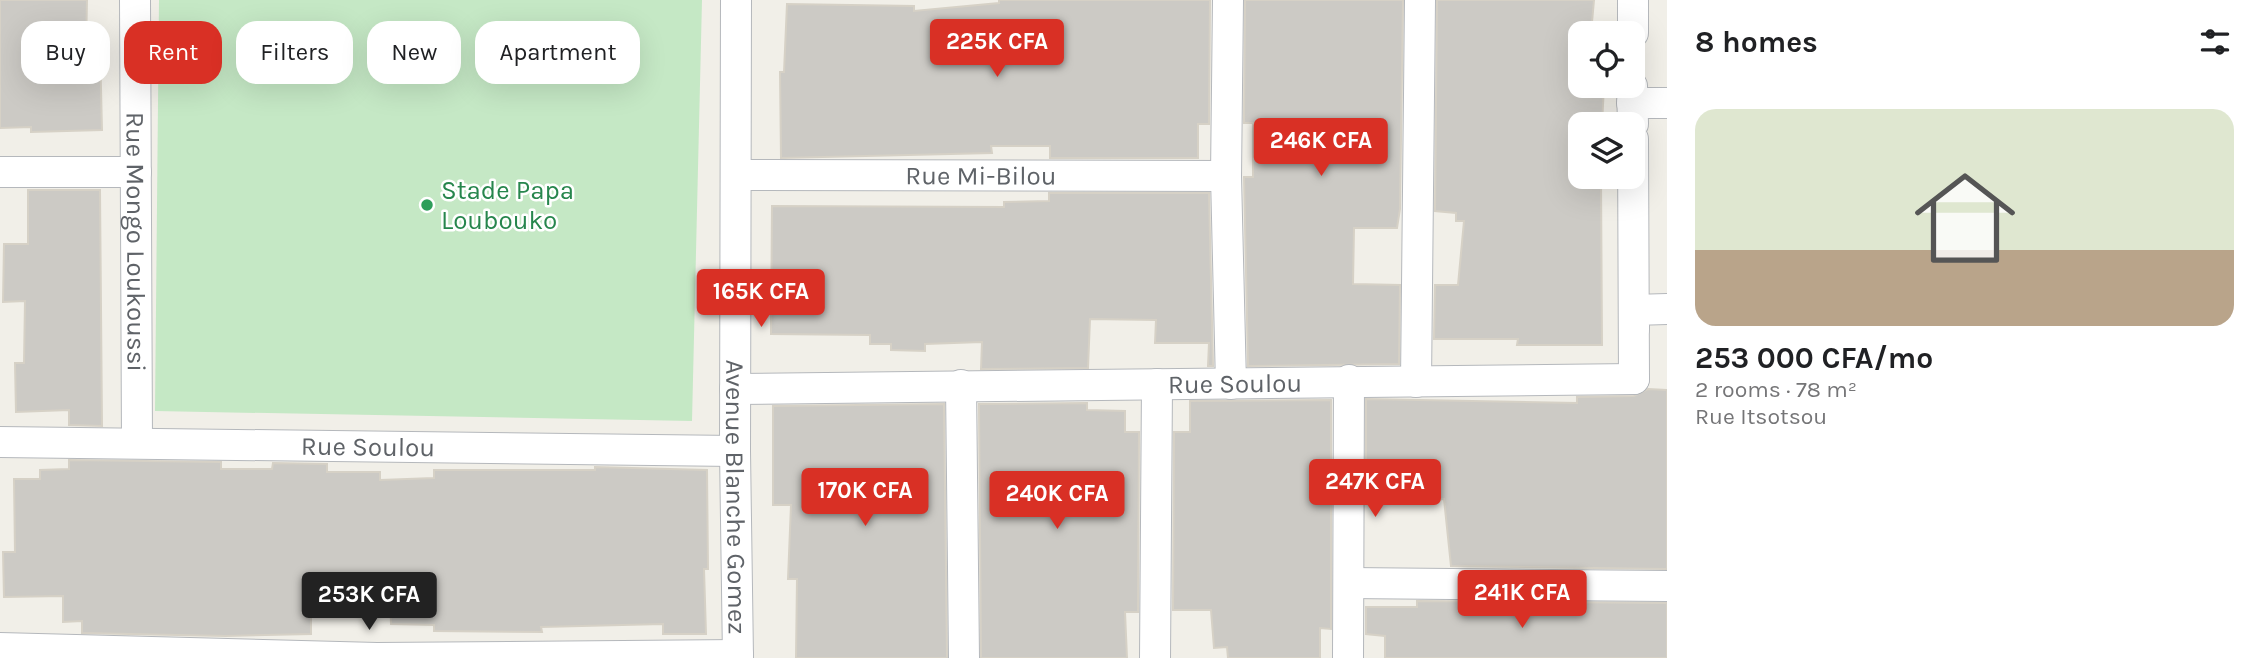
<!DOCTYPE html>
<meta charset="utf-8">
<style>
body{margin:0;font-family:Karla,sans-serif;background:#f2f2f2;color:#202124;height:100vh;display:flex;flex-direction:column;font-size:26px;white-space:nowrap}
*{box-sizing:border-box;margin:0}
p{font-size:23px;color:#757577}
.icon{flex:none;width:38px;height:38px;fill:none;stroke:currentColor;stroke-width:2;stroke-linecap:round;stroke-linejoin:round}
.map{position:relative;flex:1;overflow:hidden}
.panel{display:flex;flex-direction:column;background:#fff;width:595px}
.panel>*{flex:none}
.banner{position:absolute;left:21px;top:21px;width:665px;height:63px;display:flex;gap:14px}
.tools{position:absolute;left:1568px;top:21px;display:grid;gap:14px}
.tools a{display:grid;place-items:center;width:77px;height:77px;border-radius:14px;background:#fff;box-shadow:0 7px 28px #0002;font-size:35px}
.price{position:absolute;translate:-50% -60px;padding:0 16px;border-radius:7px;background:#d93025;color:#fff;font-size:23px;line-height:46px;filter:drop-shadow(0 2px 4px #0008)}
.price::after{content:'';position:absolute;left:50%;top:42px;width:21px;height:16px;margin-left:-10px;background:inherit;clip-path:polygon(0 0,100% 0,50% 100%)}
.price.selected{background:#222;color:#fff}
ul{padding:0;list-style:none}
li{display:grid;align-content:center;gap:14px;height:371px;padding:0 28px}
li+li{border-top:2px solid #e0e0e0}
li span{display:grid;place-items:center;height:217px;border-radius:21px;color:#555}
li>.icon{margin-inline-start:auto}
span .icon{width:126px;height:126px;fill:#fffc;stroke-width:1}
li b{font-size:30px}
h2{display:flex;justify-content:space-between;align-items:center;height:84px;padding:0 28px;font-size:30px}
.pill{padding:0 24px;border-radius:21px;background:#fff;box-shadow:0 7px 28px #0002;font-size:24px;line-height:63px}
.pill.selected{background:#d93025;color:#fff}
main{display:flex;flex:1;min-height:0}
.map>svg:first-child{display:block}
.green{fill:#c5e8c5}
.building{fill:#cccac5;stroke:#d6d1c6;stroke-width:2}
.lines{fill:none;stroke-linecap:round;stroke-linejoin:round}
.minor-casing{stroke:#b5b8bc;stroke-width:32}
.minor{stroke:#fff;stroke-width:30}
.leisure-dot{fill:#2e9e5b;stroke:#fff;stroke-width:2.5}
.labels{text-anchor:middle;stroke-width:5;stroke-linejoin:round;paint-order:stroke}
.street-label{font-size:26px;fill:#5f6368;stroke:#fff}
.leisure-label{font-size:26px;fill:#27864d;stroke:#fff;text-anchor:start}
</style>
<main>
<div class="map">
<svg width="1667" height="658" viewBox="0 0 1667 658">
<rect width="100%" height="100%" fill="#f1efe8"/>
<path class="green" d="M159,0H702L692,421L155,411Z"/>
<path class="building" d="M0,0H87L86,48L100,47L102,130L31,132V127L0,128Z
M999,0H1210L1209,124H1198V158H1050V146H991L992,153L781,158L780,72H784L787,4L914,6V11L999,3Z
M1245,0H1403L1400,209L1397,228H1354L1353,284L1400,285L1399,364L1248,366L1244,177H1253V123H1244Z
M1437,0H1594L1591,33H1580V86H1604L1602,124H1580V177H1601L1602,345H1517L1518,339H1434L1435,285H1458L1464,221H1456V213L1435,211Z
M28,190H100L102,426L69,425V410L16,412L15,363H24L25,301L3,302L4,244H28Z
M1049,193H1209L1213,366H1208L1209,343H1155L1156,320L1090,319L1088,368L981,369L982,342L925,344V351L891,350V344H870V335L771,334L772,206L1004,207V202L1049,201Z
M1648,389L1667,390V569L1451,566L1444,499L1366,500V399L1577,403V397L1634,396Z
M1331,400V629L1320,628V658H1228L1227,647L1214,648L1211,610H1173L1174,432H1190V401Z
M1087,403V410L1125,411V432H1139L1138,612H1125L1127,658H981L979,404Z
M944,404L947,658H796L797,579H788L791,505H773V406Z
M69,460L221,462V469H272L273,463L327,464V472H380V480L434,478V470H595V467L707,470L708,569H704L706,634H663V624L541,627L542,632L434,631V625L391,624L390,589L326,591V596H311V634L226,636L82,633V621L63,622V596L4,597L3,552H15L14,479H40V470L69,469Z
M1417,601L1667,603V658H1385V636L1366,634V607H1417Z"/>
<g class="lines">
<g class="minor-casing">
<g id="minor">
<path id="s1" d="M135,0L137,442"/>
<path id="s2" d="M736,0L735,451L738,658"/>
<path d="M1228,0L1226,176L1231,384"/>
<path d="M1633,33V0"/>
<path d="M1632,86L1633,124"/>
<path d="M1632,103H1667"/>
<path d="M1633,139L1634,379"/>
<path d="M0,172H136"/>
<path id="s3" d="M736,175L1226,176"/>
<path d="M1634,329V310L1667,309"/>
<path d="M1416,382L1420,0"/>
<path d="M961,385L964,658"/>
<path id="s4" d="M735,389L1634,379"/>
<path id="s5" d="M0,442L735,451"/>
<path d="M1350,583L1667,586"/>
<path d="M0,648L377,658L738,655"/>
<path d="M1155,658L1157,384"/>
<path d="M1348,658L1349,380"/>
</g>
</g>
<use href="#minor" class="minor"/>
</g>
<circle class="leisure-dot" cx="427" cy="205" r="7"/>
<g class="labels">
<g class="street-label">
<text dy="9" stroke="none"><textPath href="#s3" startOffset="245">Rue Mi-Bilou</textPath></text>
<text dy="9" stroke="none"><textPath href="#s1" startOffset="242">Rue Mongo Loukoussi</textPath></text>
<text dy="9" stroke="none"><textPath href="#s4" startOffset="500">Rue Soulou</textPath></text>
<text dy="9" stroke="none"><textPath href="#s5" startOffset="368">Rue Soulou</textPath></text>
<text dy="9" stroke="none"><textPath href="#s2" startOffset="497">Avenue Blanche Gomez</textPath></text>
</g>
<g class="leisure-label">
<text x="441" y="199">Stade Papa<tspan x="441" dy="30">Loubouko</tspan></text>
</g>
</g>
</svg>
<div class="tools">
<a><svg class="icon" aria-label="locate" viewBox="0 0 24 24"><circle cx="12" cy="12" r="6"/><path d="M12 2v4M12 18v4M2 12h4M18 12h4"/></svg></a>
<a><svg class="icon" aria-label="layers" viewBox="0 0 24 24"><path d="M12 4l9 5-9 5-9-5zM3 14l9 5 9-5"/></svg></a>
</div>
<b class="price" style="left:997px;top:79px">225K CFA</b>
<b class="price" style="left:1321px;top:178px">246K CFA</b>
<b class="price" style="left:761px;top:329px">165K CFA</b>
<b class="price" style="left:1375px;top:519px">247K CFA</b>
<b class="price" style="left:865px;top:528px">170K CFA</b>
<b class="price" style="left:1057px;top:531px">240K CFA</b>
<b class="price" style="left:1522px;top:630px">241K CFA</b>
<b class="price selected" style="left:369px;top:632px">253K CFA</b>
<div class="banner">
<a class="pill">Buy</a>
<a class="pill selected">Rent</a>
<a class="pill">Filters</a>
<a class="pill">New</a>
<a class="pill">Apartment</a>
</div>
</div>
<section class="panel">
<h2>8 homes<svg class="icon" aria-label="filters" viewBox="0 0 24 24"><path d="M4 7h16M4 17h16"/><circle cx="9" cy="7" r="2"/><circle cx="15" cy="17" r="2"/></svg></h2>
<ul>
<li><span style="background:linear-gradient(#dfe7d0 65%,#b9a48a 0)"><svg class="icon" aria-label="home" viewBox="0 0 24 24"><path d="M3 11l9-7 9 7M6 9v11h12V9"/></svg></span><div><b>253 000 CFA/mo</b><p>2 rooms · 78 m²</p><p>Rue Itsotsou</p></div></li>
</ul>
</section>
</main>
